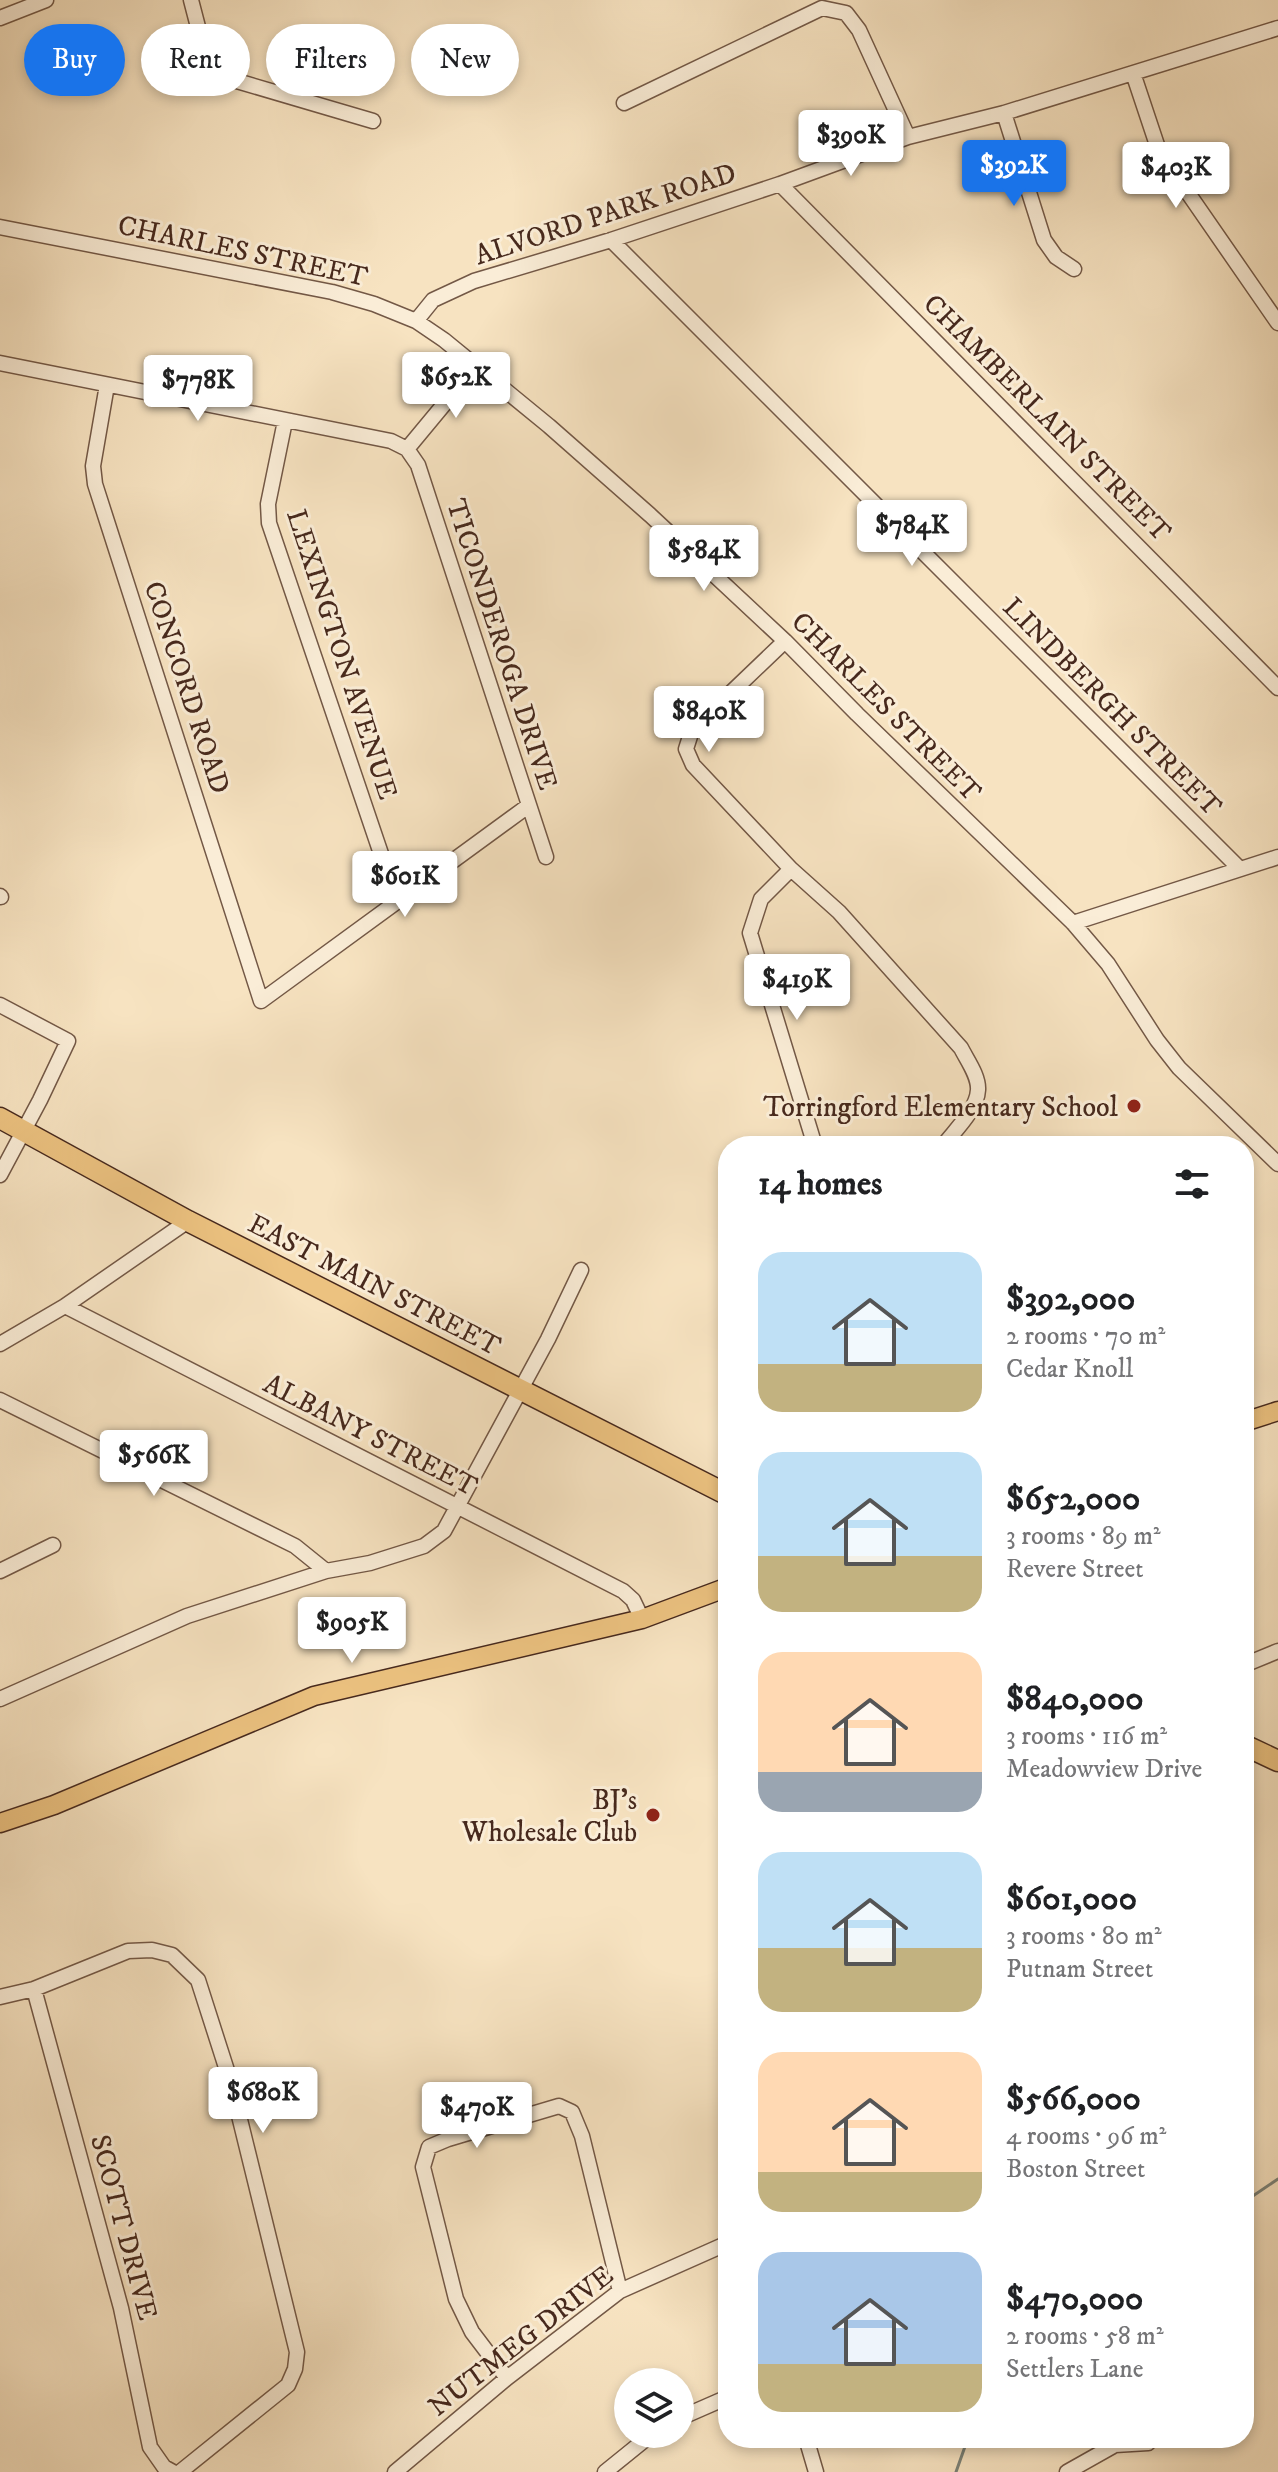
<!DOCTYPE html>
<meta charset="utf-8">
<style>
body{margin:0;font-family:"IM FELL DW Pica",serif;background:#f2f2f2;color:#202124;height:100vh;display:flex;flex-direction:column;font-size:30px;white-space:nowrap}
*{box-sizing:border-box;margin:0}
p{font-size:26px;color:#757577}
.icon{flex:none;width:44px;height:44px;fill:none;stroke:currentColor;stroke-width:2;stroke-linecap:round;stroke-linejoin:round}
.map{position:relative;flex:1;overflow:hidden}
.details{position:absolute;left:718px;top:1136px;width:536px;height:1312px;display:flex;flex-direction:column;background:#fff;border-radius:32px;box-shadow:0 4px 12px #0003}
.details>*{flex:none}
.top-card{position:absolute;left:24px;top:24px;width:574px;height:72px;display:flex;gap:16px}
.controls{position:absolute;left:614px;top:2368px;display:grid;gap:16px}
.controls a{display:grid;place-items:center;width:80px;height:80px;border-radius:50%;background:#fff;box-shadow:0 4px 12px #0003;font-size:40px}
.price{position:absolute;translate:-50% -68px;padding:0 18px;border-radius:8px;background:#fff;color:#222;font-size:26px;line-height:52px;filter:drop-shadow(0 2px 4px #0008)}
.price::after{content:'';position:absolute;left:50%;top:48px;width:24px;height:18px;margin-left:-12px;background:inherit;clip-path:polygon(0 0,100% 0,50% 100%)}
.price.current{background:#1a73e8;color:#fff}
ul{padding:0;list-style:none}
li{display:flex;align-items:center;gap:24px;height:200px;padding:0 40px}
li span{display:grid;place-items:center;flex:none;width:224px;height:160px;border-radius:24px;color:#555}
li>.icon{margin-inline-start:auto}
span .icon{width:96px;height:96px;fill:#fffc;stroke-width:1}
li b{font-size:34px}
h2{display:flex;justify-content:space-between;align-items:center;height:96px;padding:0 40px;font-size:34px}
.tag{padding:0 28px;border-radius:36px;background:#fff;box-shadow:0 4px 12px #0003;font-size:28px;line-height:72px}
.tag.current{background:#1a73e8;color:#fff}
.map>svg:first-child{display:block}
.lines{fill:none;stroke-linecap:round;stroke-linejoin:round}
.stream{stroke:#7b8278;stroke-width:3}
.minor-casing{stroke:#735846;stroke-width:17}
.major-casing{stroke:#47291d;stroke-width:21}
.highway-casing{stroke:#47291d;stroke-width:23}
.minor{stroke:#faedd7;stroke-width:14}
.major{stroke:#ecc280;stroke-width:18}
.highway{stroke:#ecc280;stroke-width:20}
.poi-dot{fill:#8f2418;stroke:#faedd7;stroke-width:3}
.labels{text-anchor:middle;stroke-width:6;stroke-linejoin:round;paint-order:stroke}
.street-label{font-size:28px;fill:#47291d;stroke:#faedd7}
.poi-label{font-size:28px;fill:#47291d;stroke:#faedd7;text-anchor:end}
</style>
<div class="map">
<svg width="1278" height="2472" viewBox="0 0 1278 2472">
<rect width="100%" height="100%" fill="#f7e3c1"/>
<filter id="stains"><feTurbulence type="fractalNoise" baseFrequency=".0025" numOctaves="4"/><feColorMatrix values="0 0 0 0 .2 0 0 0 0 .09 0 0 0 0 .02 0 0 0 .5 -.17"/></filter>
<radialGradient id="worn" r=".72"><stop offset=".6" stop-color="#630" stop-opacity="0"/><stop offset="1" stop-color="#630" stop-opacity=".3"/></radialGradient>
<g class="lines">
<path class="stream" d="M1244,2202L1278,2179
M956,2472L968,2438"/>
<g class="minor-casing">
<path id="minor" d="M191,0L204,50L230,79L373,121
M0,18L46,0
M1133,73L1159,151L1278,323
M624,103L822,8L846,13L859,30L908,137
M1004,113L1044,240L1056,257L1074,269
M780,184L1278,688
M0,227L332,292L374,304L416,321L444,340L549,426L650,515L785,641L857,714L1073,923L1108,964L1157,1040L1179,1068L1278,1164
M611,240L1240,869
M416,321L433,300L474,281L611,240L780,184L908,137L1004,113L1278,28
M0,363L391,441L407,449
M107,385L93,466L95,484L261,1001L528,806
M285,421L268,504L269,523L397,901
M407,449L418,465L546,857
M407,449L475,367
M785,641L692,730L686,749L693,765L791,869
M0,896L1,897
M1073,923L1278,857
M0,1005L68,1041L40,1100L0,1175
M815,1146L750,933L761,899L791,869L839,912L961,1048C967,1060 979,1076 978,1090C977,1110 954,1131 943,1146
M65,1306L623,1591L633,1600L642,1619
M0,1344L65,1306L188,1221
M0,1400L295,1546L326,1571
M0,1571L53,1545
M1244,1665L1278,1651
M0,1699L187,1616L326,1571L370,1563L424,1546L444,1531L548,1339L581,1270
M34,1989L121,2308L150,2447L164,2467L173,2472
M0,1997L34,1989L128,1951L152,1950L172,1955L198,1980L231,2083L297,2352L295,2369L288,2385L180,2472
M507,2378L472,2332L456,2299L423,2167L429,2147L448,2139L559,2106L572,2112L582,2136L620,2291
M680,2418L728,2397
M806,2438L816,2472
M395,2472L507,2378L620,2291L728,2243
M605,2472L652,2434
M1067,2472L1115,2445L1148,2443"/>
</g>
<g class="major-casing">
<path id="major" d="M1244,1422L1278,1411
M0,1823L54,1805L314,1696L642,1619L728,1587"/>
</g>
<g class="highway-casing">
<path id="highway" d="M0,1118L188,1221L728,1495
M1244,1745L1278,1761"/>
</g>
<use href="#minor" class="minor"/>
<use href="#major" class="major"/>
<use href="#highway" class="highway"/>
</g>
<g class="poi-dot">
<circle cx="1134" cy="1106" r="8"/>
<circle cx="653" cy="1815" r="8"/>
</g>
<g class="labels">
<g class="street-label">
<text transform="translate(605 213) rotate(-18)" y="10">ALVORD PARK ROAD</text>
<text transform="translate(243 250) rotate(12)" y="10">CHARLES STREET</text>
<text transform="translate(1048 417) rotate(45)" y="10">CHAMBERLAIN STREET</text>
<text transform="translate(503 644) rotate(72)" y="10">TICONDEROGA DRIVE</text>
<text transform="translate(343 654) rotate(72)" y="10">LEXINGTON AVENUE</text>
<text transform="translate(188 687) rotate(72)" y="10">CONCORD ROAD</text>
<text transform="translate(887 706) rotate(45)" y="10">CHARLES STREET</text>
<text transform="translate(1113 706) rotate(45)" y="10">LINDBERGH STREET</text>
<text transform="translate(375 1284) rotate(27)" y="10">EAST MAIN STREET</text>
<text transform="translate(371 1434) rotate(27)" y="10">ALBANY STREET</text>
<text transform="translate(125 2227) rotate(75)" y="10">SCOTT DRIVE</text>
<text transform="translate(520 2340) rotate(-38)" y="10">NUTMEG DRIVE</text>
</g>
<g class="poi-label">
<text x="1118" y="1116">Torringford Elementary School</text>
<text x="637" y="1809">BJ's<tspan x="637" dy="32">Wholesale Club</tspan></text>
</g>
</g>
<rect width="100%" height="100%" filter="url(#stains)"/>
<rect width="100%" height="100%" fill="url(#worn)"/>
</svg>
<div class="controls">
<a><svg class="icon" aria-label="layers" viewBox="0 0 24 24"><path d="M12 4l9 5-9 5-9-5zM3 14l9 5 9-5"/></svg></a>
</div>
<b class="price" style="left:851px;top:178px">$390K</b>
<b class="price current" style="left:1014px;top:208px">$392K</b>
<b class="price" style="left:1176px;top:210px">$403K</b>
<b class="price" style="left:456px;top:420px">$652K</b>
<b class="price" style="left:198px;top:423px">$778K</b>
<b class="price" style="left:912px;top:568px">$784K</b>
<b class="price" style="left:704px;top:593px">$584K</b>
<b class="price" style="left:709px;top:754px">$840K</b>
<b class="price" style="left:405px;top:919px">$601K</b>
<b class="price" style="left:797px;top:1022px">$419K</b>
<b class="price" style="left:154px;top:1498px">$566K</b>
<b class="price" style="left:352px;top:1665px">$905K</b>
<b class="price" style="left:263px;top:2135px">$680K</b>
<b class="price" style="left:477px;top:2150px">$470K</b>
<div class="top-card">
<a class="tag current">Buy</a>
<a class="tag">Rent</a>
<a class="tag">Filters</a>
<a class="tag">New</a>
</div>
<section class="details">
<h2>14 homes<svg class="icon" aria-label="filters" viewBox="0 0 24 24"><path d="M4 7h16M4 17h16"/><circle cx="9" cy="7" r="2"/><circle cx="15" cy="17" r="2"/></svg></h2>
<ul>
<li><span style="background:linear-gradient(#bfe0f5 70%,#c2b280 0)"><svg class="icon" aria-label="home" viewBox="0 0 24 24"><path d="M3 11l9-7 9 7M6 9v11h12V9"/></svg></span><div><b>$392,000</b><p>2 rooms · 70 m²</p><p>Cedar Knoll</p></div></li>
<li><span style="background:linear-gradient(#bfe0f5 65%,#c2b280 0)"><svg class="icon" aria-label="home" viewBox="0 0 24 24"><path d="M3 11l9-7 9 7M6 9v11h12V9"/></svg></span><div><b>$652,000</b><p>3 rooms · 89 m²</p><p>Revere Street</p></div></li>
<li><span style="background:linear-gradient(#ffd9b3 75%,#9aa5b1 0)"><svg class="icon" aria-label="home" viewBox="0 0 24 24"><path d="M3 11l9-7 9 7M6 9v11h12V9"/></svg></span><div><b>$840,000</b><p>3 rooms · 116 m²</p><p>Meadowview Drive</p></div></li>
<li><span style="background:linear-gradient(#bfe0f5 60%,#c2b280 0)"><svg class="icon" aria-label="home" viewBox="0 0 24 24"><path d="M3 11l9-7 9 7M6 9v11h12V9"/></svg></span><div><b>$601,000</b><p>3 rooms · 80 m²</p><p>Putnam Street</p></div></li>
<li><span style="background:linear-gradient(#ffd9b3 75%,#c2b280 0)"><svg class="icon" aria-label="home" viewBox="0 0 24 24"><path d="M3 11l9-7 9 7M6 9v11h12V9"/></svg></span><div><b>$566,000</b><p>4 rooms · 96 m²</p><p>Boston Street</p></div></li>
<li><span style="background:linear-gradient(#a9c7e8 70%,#c2b280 0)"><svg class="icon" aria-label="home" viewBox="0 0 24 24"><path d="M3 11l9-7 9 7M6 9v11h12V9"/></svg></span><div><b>$470,000</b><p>2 rooms · 58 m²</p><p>Settlers Lane</p></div></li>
</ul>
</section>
</div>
